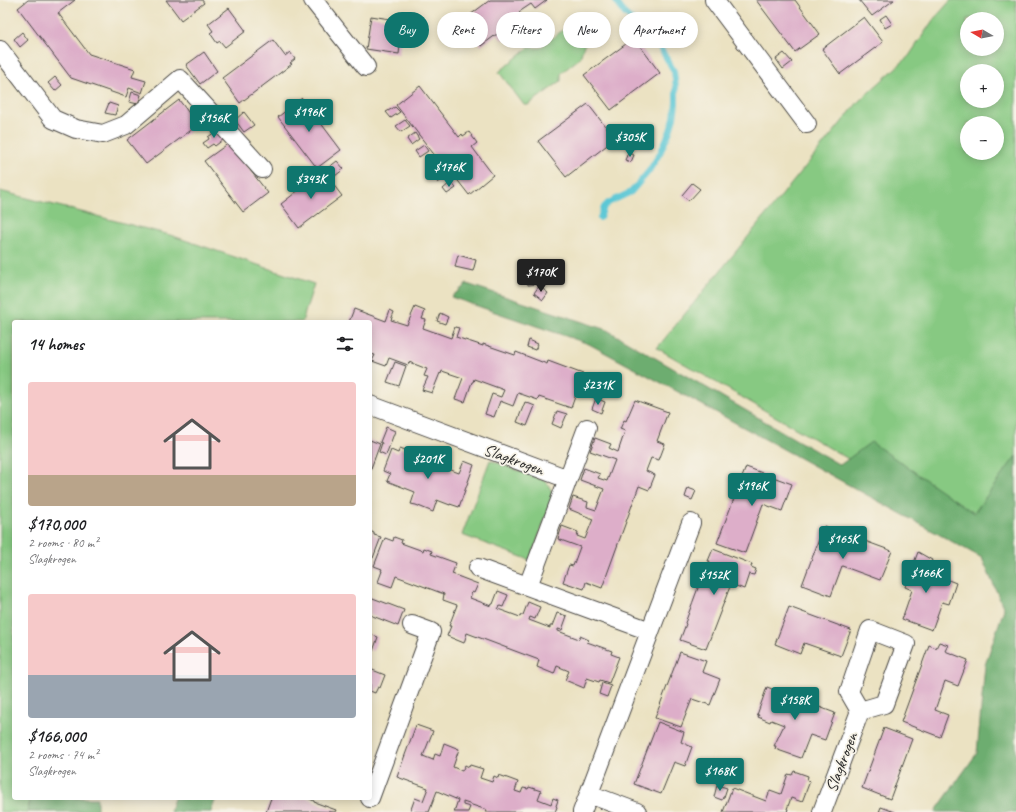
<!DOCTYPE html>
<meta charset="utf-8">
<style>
body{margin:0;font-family:Caveat,sans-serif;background:#f6f6f6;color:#202124;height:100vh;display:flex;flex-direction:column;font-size:15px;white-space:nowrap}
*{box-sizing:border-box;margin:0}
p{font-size:13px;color:#757577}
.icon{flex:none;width:22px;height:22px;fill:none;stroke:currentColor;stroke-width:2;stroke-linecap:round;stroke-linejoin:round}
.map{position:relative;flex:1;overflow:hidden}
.side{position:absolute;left:12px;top:320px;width:360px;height:480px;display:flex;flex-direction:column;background:#fff;border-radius:4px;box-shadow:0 2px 10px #0003}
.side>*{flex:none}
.banner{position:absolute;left:384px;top:12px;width:380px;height:36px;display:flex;gap:8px}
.needle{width:26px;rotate:280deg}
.tools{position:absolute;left:960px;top:12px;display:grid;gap:8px}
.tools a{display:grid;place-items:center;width:44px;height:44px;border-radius:50%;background:#fff;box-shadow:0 2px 10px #0003;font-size:20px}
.price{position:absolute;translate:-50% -34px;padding:0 9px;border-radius:4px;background:#0f766e;color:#fff;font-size:13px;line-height:26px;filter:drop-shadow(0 1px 2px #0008)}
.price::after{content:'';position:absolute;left:50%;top:24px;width:12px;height:9px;margin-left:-6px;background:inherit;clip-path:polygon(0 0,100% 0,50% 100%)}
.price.current{background:#222;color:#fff}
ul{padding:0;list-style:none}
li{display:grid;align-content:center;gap:8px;height:212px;padding:0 16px}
li span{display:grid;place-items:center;height:124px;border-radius:4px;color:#555}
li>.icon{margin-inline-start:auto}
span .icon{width:72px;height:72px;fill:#fffc;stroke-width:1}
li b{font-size:17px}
h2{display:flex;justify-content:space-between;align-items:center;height:48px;padding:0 16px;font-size:17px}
.chip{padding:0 14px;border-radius:18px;background:#fff;box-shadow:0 2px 10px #0003;font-size:14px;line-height:36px}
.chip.current{background:#0f766e;color:#fff}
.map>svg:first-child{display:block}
.green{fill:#87c982;stroke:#597a56;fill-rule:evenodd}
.forest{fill:#6dad70;stroke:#4c6c4e}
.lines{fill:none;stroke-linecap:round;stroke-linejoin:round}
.stream{stroke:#5cc7d5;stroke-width:6}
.building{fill:#ddaec9}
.street-casing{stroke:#484642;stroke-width:20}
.street{stroke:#fff;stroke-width:18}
.labels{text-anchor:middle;stroke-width:3.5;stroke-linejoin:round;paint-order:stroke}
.street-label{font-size:17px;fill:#2b2b2b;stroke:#f7f3e8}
</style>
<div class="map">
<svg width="1016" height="812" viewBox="0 0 1016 812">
<rect width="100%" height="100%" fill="#f7f3e8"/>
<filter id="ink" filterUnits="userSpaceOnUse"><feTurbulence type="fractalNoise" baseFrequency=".025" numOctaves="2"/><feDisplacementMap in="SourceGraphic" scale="8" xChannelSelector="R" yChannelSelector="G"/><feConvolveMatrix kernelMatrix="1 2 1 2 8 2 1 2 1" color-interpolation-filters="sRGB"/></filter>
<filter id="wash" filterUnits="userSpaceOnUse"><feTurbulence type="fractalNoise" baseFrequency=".012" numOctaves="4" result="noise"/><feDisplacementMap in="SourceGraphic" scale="16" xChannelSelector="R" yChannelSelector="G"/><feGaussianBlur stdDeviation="0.9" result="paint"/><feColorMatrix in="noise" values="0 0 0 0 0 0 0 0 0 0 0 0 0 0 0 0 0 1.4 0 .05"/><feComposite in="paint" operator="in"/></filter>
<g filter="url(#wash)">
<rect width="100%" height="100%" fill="#ebe2c2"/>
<path class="green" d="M951,0H1016V476L983,537L657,348L859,101L909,56L933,20ZM967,19H997V49H967ZM967,71H997V101H967ZM967,123H997V153H967Z
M590,16L599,27L597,34L584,45L580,58L561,73V81L528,105H524L499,72L528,48H540L568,26L572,30Z
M0,191L170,235L314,284L302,322H14V798H31L27,812H0Z
M490,460L546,481L551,490L553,498L530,560L462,535Z"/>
<path class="forest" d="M467,284L607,330L840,465L871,442L974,513L1016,456V812H935L977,753L985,665L1004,609L982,558L721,415L589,344L451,297Z
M31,798H97V812H27Z
M174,798H216L211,812H170Z"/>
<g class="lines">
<path class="stream" d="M600,218L604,207L608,203L631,192L649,171L660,153L670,131L674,118L676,103V87L674,71L661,49L650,35L625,14L615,0"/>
</g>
<g id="blocks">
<path class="building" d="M28,0H75L58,13L89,54L135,69L132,77L146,81L142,93L129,88L126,97L71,78L18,8Z
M166,0H202L204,3L181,20Z
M490,0H547L535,9L531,4L519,12L522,15L507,26L512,33L502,40L497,34L481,46L462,21Z
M756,0H795L820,34L795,52Z
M859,0H894L872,16Z
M229,8L246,31L225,47L220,41L217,43L210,33L213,31L208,24Z
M886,15L892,24L885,28L880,19Z
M371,16L403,21L399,54L366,49Z
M864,17L883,42L840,74L822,49Z
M22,32L28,40L20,47L14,39Z
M634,38L660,73L611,110L584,75Z
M273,40L285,56L290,52L295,59L290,63L292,64L240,103L222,78Z
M204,52L217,71L200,84L186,65Z
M784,53L792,62L783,69L776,59Z
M55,77L62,85L55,91L48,83Z
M420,86L459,137L462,134L463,136L469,132L477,143L472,147L493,175L469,195L438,155L436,157L396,105Z
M132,92L141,95L138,104L129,102Z
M302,98L341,150L317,168L278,117Z
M179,100L198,125L146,164L127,140Z
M109,103L118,106L115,115L105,113Z
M588,104L615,139L566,177L538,141Z
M395,107L400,112L391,118L386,112Z
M244,112L254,125L244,132L235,120Z
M405,120L410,126L401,132L396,126Z
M218,130L224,139L215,146L213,144L207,148L203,143L209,139L208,137Z
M415,133L419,139L411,145L407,139Z
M642,137L643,145L636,146V138Z
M229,143L268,193L243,212L204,161Z
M424,145L428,151L419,157L415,151Z
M628,153L634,155L631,162L625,160Z
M433,158L438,164L429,170L425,164Z
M337,161L344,169L335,176L328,168Z
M442,170L446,176L438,183L434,177Z
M323,171L342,196L299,228L281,204Z
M451,182L456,188L447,194L443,189Z
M692,183L700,189L689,201L682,195Z
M458,255L476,260L473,271L455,267Z
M535,272L537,284L528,285L526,274Z
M539,286L548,293L543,300L534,293Z
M415,307L425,311L422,319L426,320L423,328L451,338L455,327L459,328L456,337L483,346V344L515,355L516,352L547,364L548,361L583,374L571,408L539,397L538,400L518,393L513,406L500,401L494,417L485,414L492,394L501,397L504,390L474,379L473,382H472L465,402L455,399L463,378L442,371L441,374L440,373L432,393L422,390L428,377L424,376L427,369L409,362L408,365L389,358L386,366L372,361L375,355L370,354V322H349L354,309L386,321L390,310L394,312L391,320L407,325Z
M440,313L448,317L445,324L437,321Z
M529,340L538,344L535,350L527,347Z
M395,362L406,366L399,386L387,382Z
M596,398L605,402L601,413L592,409Z
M635,400L668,412L657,441L665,444L659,460L651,458L646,471L655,475L649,490L639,486L602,588L586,582L584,589L563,582L569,565L573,566L580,547L558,539L562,526L578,532L577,536L585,539L593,519L569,509L573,497L588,502L587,507L596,510L604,489L580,480L584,468L600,474L598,478L607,481L615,460L590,451L595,438L611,444L609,448L618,452L625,431L620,429L624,420L626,421Z
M525,402L535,406L527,426L517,422Z
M557,411L567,414L561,428L552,424Z
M386,427L395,431L386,455L379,452L382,443L380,442Z
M370,440L380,444L370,471Z
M400,448L408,451L407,454L429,462L430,459L438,462L437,465L459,473L464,461L474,465L459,507L450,504V505L437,500L433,512L416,505L411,504L415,492L387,481L390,474L383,471L391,450L398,453Z
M746,467L792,484L782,511L763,504L745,553L717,543Z
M688,488L696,491L692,500L685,497Z
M824,526L892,551L880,580L842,566L831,596L802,585Z
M370,531L374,533V535L381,537L373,558L370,557Z
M394,537L402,540L401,543L423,551L424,548L432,551L431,554L456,563L452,574L478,584L474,593L472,592L470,598L491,606L492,604H493L498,591L508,595L503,607L500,606L498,609L520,617L521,615H523L528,602L540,607L535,619L530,617L529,620L550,628V626H552L557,613L567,616L562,630L558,629V631L579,639L580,636L589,640L587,642L612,651L611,654L619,657L609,683L600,680L599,682L587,678L584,688L565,680L569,671L557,666L554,674L537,667L539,660L467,633L464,643L447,636L451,626H449L457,605L443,600L444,594L396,576L392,587L378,582L382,571H381L382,569L374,566L385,538L393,541Z
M713,549L752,564L751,567L756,569L754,575L749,574L744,589L731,584L706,649L680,640L686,624L685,623L705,569L706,570L710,561H708Z
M918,552L932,560L928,572L956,583L949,604L942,602L932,630L902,619L912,590L905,587Z
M370,597L404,610L398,626L370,615Z
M789,607L851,630L841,656L804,643L800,654L775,644Z
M370,634L378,637L373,651L370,650Z
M939,642L948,645L945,651L968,660L958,686L945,681L935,710L948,715L940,737L901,722L929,645L936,648Z
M680,652L706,661L702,672L720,679L710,705L692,699L681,727L655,718Z
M370,669L385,675L380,688L378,687L375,693L370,691Z
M602,683L611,686L607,697L599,694Z
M767,687L835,713L825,740L810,735L801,758L775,749L776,746H774L784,725L771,720L770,722L758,717L759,715H757Z
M658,722L684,732L681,742L692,747L685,766L674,762L661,794L634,784Z
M416,725L433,731L423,756L433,760L435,754L440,756L444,743L459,749L453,767L462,771L465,765L469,767L470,765L483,769L480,778L492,782L494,776L498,778L499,775L518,782L515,791L521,793L523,788L528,789L529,787L541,791L538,799L551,804L553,798L558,800L556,806L557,807L555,812H486L487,810L463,802V805L470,807L468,812H454L458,800L437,791L429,812H410L415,798L423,801L428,788L397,777Z
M884,728L912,739L890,799L862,788Z
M794,771L808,776L807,780L810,781L802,802L791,798L787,809H788L787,812H723L732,788L766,801L770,790L781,794L788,774L792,775Z
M717,785L727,788L724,797H723L722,800L714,797Z
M271,798H308L314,801V802L336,810L335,812L311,811V812H266Z
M881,807L895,812H879Z"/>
</g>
</g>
<g filter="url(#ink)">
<use href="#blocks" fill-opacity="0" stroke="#484642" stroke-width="1"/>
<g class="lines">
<g class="street-casing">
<path id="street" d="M313,0L366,67
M714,0L807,124
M0,50L53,119L76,129L103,134L126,125L180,79L262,169
M370,405L568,479
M478,568L650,631
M528,586L587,428
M870,630L906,644L884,704L860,711L849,692Z
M589,794L637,812
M370,798L431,632L412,625
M582,812L691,523
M822,812L860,711"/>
</g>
<use href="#street" class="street"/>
</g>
</g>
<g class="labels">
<g class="street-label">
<text transform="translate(514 459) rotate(20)" y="6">Slagkrogen</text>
<text transform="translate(841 762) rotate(-69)" y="6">Slagkrogen</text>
</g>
</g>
</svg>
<div class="tools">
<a><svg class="needle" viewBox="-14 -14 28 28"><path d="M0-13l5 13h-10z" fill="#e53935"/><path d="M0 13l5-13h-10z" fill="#757577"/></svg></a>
<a>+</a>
<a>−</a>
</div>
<b class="price" style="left:309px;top:133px">$196K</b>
<b class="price" style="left:214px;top:139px">$156K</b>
<b class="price" style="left:630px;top:158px">$305K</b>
<b class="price" style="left:449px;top:188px">$176K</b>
<b class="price" style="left:311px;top:200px">$343K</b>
<b class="price current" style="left:541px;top:293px">$170K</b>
<b class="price" style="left:598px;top:406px">$231K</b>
<b class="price" style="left:428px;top:480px">$201K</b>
<b class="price" style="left:752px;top:507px">$196K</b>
<b class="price" style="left:843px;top:560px">$165K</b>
<b class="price" style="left:926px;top:594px">$166K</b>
<b class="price" style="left:714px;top:596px">$152K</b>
<b class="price" style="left:795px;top:721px">$158K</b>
<b class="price" style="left:720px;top:792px">$168K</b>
<div class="banner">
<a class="chip current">Buy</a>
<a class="chip">Rent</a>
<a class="chip">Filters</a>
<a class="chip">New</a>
<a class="chip">Apartment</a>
</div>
<section class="side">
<h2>14 homes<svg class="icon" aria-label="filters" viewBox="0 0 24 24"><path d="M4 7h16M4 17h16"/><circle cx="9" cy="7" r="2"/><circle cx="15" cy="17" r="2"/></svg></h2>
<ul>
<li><span style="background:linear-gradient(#f6c9c9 75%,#b9a48a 0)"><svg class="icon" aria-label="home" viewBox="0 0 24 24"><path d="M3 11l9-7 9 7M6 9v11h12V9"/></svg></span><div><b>$170,000</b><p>2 rooms · 80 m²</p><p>Slagkrogen</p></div></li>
<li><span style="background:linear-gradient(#f6c9c9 65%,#9aa5b1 0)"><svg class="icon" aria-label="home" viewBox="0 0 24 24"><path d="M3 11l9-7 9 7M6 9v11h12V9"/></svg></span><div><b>$166,000</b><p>2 rooms · 74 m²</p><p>Slagkrogen</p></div></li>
</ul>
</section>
</div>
